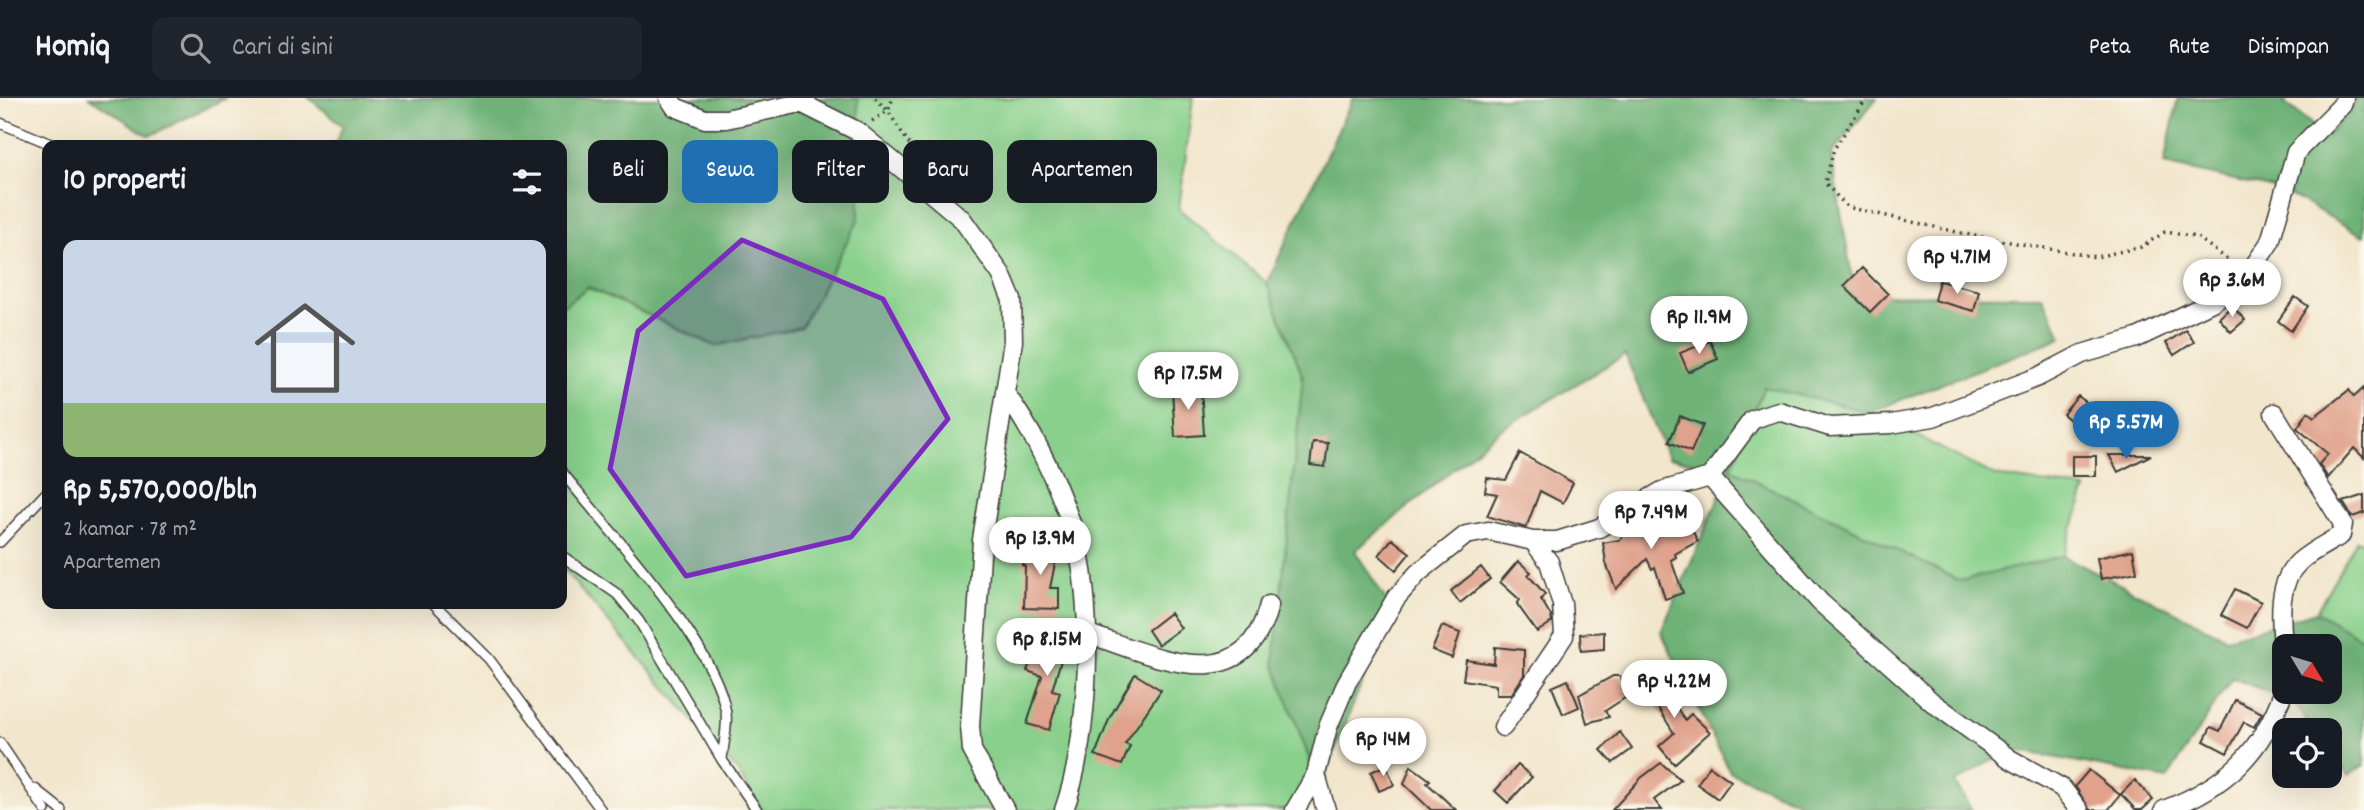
<!DOCTYPE html>
<html lang="id">
<meta charset="utf-8">
<style>
body{margin:0;font-family:Dekko,sans-serif;background:#20242c;color:#f1f3f6;height:100vh;display:flex;flex-direction:column;font-size:26px;white-space:nowrap}
*{box-sizing:border-box;margin:0}
p{font-size:23px;color:#9ea1a6}
.icon{flex:none;width:38px;height:38px;fill:none;stroke:currentColor;stroke-width:2;stroke-linecap:round;stroke-linejoin:round}
.map{position:relative;flex:1;overflow:hidden}
.panel{position:absolute;left:42px;top:42px;width:525px;height:469px;display:flex;flex-direction:column;background:#171b24;border-radius:14px;box-shadow:0 7px 28px #0002}
.panel>*{flex:none}
.guide{position:absolute;left:588px;top:42px;width:665px;height:63px;display:flex;gap:14px}
.needle{width:46px;rotate:128deg}
.controls{position:absolute;left:2272px;top:536px;display:grid;gap:14px}
.controls a{display:grid;place-items:center;width:70px;height:70px;border-radius:14px;background:#171b24;box-shadow:0 7px 28px #0002;font-size:35px}
.price{position:absolute;translate:-50% -60px;padding:0 16px;border-radius:24px;background:#fff;color:#222;font-size:23px;line-height:46px;filter:drop-shadow(0 2px 4px #0008)}
.price::after{content:'';position:absolute;left:50%;top:42px;width:21px;height:16px;margin-left:-10px;background:inherit;clip-path:polygon(0 0,100% 0,50% 100%)}
.price.on{background:#1f6fb2;color:#fff}
ul{padding:0;list-style:none}
li{display:grid;align-content:center;gap:14px;height:371px;padding:0 21px}
li+li{border-top:2px solid #363941}
li span{display:grid;place-items:center;height:217px;border-radius:14px;color:#555}
li>.icon{margin-inline-start:auto}
span .icon{width:126px;height:126px;fill:#fffc;stroke-width:1}
li b{font-size:30px}
h2{display:flex;justify-content:space-between;align-items:center;height:84px;padding:0 21px;font-size:30px}
.tag{padding:0 24px;border-radius:14px;background:#171b24;box-shadow:0 7px 28px #0002;font-size:24px;line-height:63px}
.tag.on{background:#1f6fb2;color:#fff}
header{display:flex;align-items:center;gap:42px;box-sizing:border-box;height:98px;padding:0 35px;background:#171b24;border-bottom:2px solid #363941}
header strong{font-size:33px}
nav{display:flex;gap:38px;margin-inline-start:auto;font-size:24px}
.search{width:490px;height:63px;background:#20242c;display:flex;align-items:center;gap:18px;box-sizing:border-box;padding:0 24px;border-radius:14px;color:#9ea1a6;font-size:26px}
.map>svg:first-child{display:block}
.green{fill:#88d08b;stroke:#527654;stroke-width:2}
.forest{fill:#6eb277;stroke:#45674a;stroke-width:2;fill-rule:evenodd}
.building{fill:#e0a28c}
.lines{fill:none;stroke-linecap:round;stroke-linejoin:round}
.lane-casing{stroke:#3c3a36;stroke-width:12}
.street-casing{stroke:#3c3a36;stroke-width:21}
.path{stroke:#3c3a36;stroke-width:3.5;stroke-dasharray:2 5;stroke-linecap:butt}
.lane{stroke:#fff;stroke-width:9}
.street{stroke:#fff;stroke-width:18}
.marked{fill:#7b2cbf;fill-opacity:0.2;stroke:#7b2cbf;stroke-width:5;stroke-linejoin:round}
</style>
<header>
<strong>Homiq</strong>
<div class="search"><svg class="icon" aria-label="search" viewBox="0 0 24 24"><circle cx="10" cy="10" r="6"/><path d="M15 15l6 6"/></svg>Cari di sini</div>
<nav><a>Peta</a><a>Rute</a><a>Disimpan</a></nav>
</header>
<div class="map">
<svg width="2364" height="712" viewBox="0 0 2364 712">
<rect width="100%" height="100%" fill="#fbf7ec"/>
<filter id="ink" filterUnits="userSpaceOnUse"><feTurbulence type="fractalNoise" baseFrequency=".0143" numOctaves="2"/><feDisplacementMap in="SourceGraphic" scale="14" xChannelSelector="R" yChannelSelector="G"/><feConvolveMatrix kernelMatrix="1 2 1 2 8 2 1 2 1" color-interpolation-filters="sRGB"/></filter>
<filter id="wash" filterUnits="userSpaceOnUse"><feTurbulence type="fractalNoise" baseFrequency=".00686" numOctaves="4" result="noise"/><feDisplacementMap in="SourceGraphic" scale="28" xChannelSelector="R" yChannelSelector="G"/><feGaussianBlur stdDeviation="1.57" result="paint"/><feColorMatrix in="noise" values="0 0 0 0 0 0 0 0 0 0 0 0 0 0 0 0 0 1.4 0 .05"/><feComposite in="paint" operator="in"/></filter>
<g filter="url(#wash)">
<rect width="100%" height="100%" fill="#f2e6cc"/>
<path class="green" d="M858,0H1193L1179,111L1267,185L1303,279L1274,565L1320,690L1288,712H759L739,675L562,470V209L587,189L715,248L859,121Z
M1764,289L1870,314L1995,378L2086,391L2063,458L1960,483L1731,371Z
M2357,442L2364,445V550L2363,541L2316,514Z"/>
<path class="forest" d="M90,0H226L149,38Z
M309,0H858L859,121L801,229L715,248L588,189L562,209V47H334L343,28Z
M1353,0H1877L1831,56L1855,197L2042,198L2062,239L1870,314L1764,289L1731,371L1960,483L2063,458L2227,540L2316,514L2363,541L2364,667L2349,677L2329,651V632H2315L2292,603L2232,580L2167,681L2010,651L1955,685L1972,712H1815L1730,674L1661,534L1731,371L1668,360L1625,257L1500,332L1355,453L1391,510L1320,690L1274,565L1303,279L1267,185ZM2284,548H2329V593H2284Z
M2178,0H2288L2284,5L2327,38L2358,0H2364V138L2283,93L2164,66Z"/>
<g id="blocks">
<path class="building" d="M1862,170L1888,196L1870,214L1844,188Z
M1939,183L1979,193L1974,213L1934,202Z
M2295,199L2308,208L2291,233L2278,223Z
M2232,208L2245,222L2231,234L2219,220Z
M2186,232L2194,244L2174,257L2166,245Z
M1710,243L1718,261L1688,274L1680,255Z
M1201,290L1204,337L1175,339L1172,292Z
M2364,290V360L2354,350L2328,380L2319,366L2328,356L2297,330L2308,314L2314,319L2349,292L2354,299Z
M2078,298L2090,307L2075,326L2063,316Z
M1680,318L1703,327L1691,354L1669,344Z
M1313,344L1328,345L1325,369L1310,367Z
M1520,355L1573,385L1563,405L1540,393L1526,430L1487,418L1497,396L1485,394L1487,380L1506,382Z
M2109,357H2151L2118,374Z
M2072,358H2096V378H2072Z
M2364,397V415L2352,419L2343,404Z
M1661,412L1672,425L1684,418L1698,443L1675,456L1676,459L1671,462L1683,495L1665,501L1655,469L1652,471L1647,461L1616,491L1606,465L1603,445L1619,442L1637,425L1641,429Z
M1392,441L1410,455L1396,472L1379,457Z
M1027,444L1058,451L1050,490H1059V511L1024,510L1025,468L1022,467Z
M2133,452L2137,474L2101,481L2097,460Z
M1518,463L1531,474L1528,477L1545,496L1541,501L1551,518L1552,524L1537,534L1517,506L1520,502L1500,484Z
M1481,469L1490,481L1460,505L1451,493Z
M2235,491L2261,504L2247,530L2221,517Z
M1170,515L1181,530L1158,547L1148,532Z
M1442,528L1460,535L1452,560L1432,552Z
M1048,530L1069,536L1052,592L1060,594L1049,632L1027,626L1042,578L1027,573L1035,552L1041,555Z
M1604,534V551L1581,553L1580,536Z
M1495,549L1524,552V577L1511,597H1496V587L1463,582L1466,562L1494,566Z
M1649,568L1685,622L1691,616L1710,634L1674,666L1659,648L1674,635L1638,578Z
M1135,576L1161,592L1125,646L1130,648L1122,667L1095,657L1110,619Z
M1613,578H1619L1631,596L1605,613L1609,619L1587,625L1579,597Z
M1568,582L1579,609L1563,616L1552,589Z
M2235,602L2262,615L2254,629L2244,624L2227,655L2204,643L2211,629L2220,633Z
M1620,634L1632,651L1613,665L1601,652Z
M1661,665L1681,682L1654,702L1662,712H1612L1641,680Z
M1386,667L1394,687L1379,693L1371,674Z
M1518,667L1532,679L1508,705L1495,693Z
M1411,668L1430,682L1427,685L1456,712H1431L1404,686Z
M1710,668L1731,683L1718,701L1697,686Z
M2089,672L2120,697L2108,712H2090L2075,688Z
M2135,682L2153,702L2142,712H2136L2121,696Z"/>
</g>
</g>
<g filter="url(#ink)">
<use href="#blocks" fill-opacity="0" stroke="#3c3a36" stroke-width="2"/>
<g class="lines">
<g class="lane-casing">
<path id="lane" d="M0,25L53,47
M562,374C606,430 717,547 726,615C728,629 723,648 722,662
M0,444L47,394
M562,458L617,496L639,523L722,662L757,712
M434,506L489,561L601,712
M0,645L45,712
M35,691L61,712"/>
</g>
<g class="street-casing">
<path id="street" d="M669,0L675,9L705,21H726L801,5L857,33L962,121L1001,176L1012,202L1013,243L982,442L970,628L972,652L1005,712
M1005,295C1034,334 1056,382 1072,428C1096,500 1090,641 1064,712
M2274,315L2343,426L2341,437C2328,445 2311,453 2299,464C2274,487 2282,529 2284,560
M1710,379L1820,504L1932,604L2010,661L2062,690L2079,712
M1085,535C1152,556 1243,606 1269,507
M1503,629L1564,538L1562,506L1549,464L1533,443
M1295,712L1316,676
M1326,712L1316,676L1328,629L1347,584L1396,500L1418,475L1466,437L1488,433L1533,443H1557L1599,430L1662,393L1710,379L1752,322L1765,317L1779,313L1830,329L1891,326L1933,319L2038,279L2082,256L2137,240L2214,203L2248,177L2270,144L2296,54L2342,7L2344,0
M2164,712C2225,689 2262,655 2284,592"/>
</g>
<path class="path" d="M875,0L888,13L917,58
M1867,0L1834,51L1825,85L1847,109L1970,137L2096,159L2141,149L2165,134L2197,139L2235,167
M872,23L888,13L893,0"/>
<use href="#lane" class="lane"/>
<use href="#street" class="street"/>
</g>
</g>
<path class="marked" d="M742,142L883,201L948,321L851,439L686,478L610,371L638,233Z"/>
</svg>
<div class="controls">
<a><svg class="needle" viewBox="-14 -14 28 28"><path d="M0-13l5 13h-10z" fill="#e53935"/><path d="M0 13l5-13h-10z" fill="#9ea1a6"/></svg></a>
<a><svg class="icon" aria-label="locate" viewBox="0 0 24 24"><circle cx="12" cy="12" r="6"/><path d="M12 2v4M12 18v4M2 12h4M18 12h4"/></svg></a>
</div>
<b class="price" style="left:1957px;top:198px">Rp 4.71M</b>
<b class="price" style="left:2232px;top:221px">Rp 3.6M</b>
<b class="price" style="left:1699px;top:258px">Rp 11.9M</b>
<b class="price" style="left:1188px;top:314px">Rp 17.5M</b>
<b class="price on" style="left:2126px;top:363px">Rp 5.57M</b>
<b class="price" style="left:1651px;top:453px">Rp 7.49M</b>
<b class="price" style="left:1040px;top:479px">Rp 13.9M</b>
<b class="price" style="left:1047px;top:580px">Rp 8.15M</b>
<b class="price" style="left:1674px;top:622px">Rp 4.22M</b>
<b class="price" style="left:1383px;top:680px">Rp 14M</b>
<div class="guide">
<a class="tag">Beli</a>
<a class="tag on">Sewa</a>
<a class="tag">Filter</a>
<a class="tag">Baru</a>
<a class="tag">Apartemen</a>
</div>
<section class="panel">
<h2>10 properti<svg class="icon" aria-label="filters" viewBox="0 0 24 24"><path d="M4 7h16M4 17h16"/><circle cx="9" cy="7" r="2"/><circle cx="15" cy="17" r="2"/></svg></h2>
<ul>
<li><span style="background:linear-gradient(#c9d6e8 75%,#8fb573 0)"><svg class="icon" aria-label="home" viewBox="0 0 24 24"><path d="M3 11l9-7 9 7M6 9v11h12V9"/></svg></span><div><b>Rp 5,570,000/bln</b><p>2 kamar · 78 m²</p><p>Apartemen</p></div></li>
</ul>
</section>
</div>
